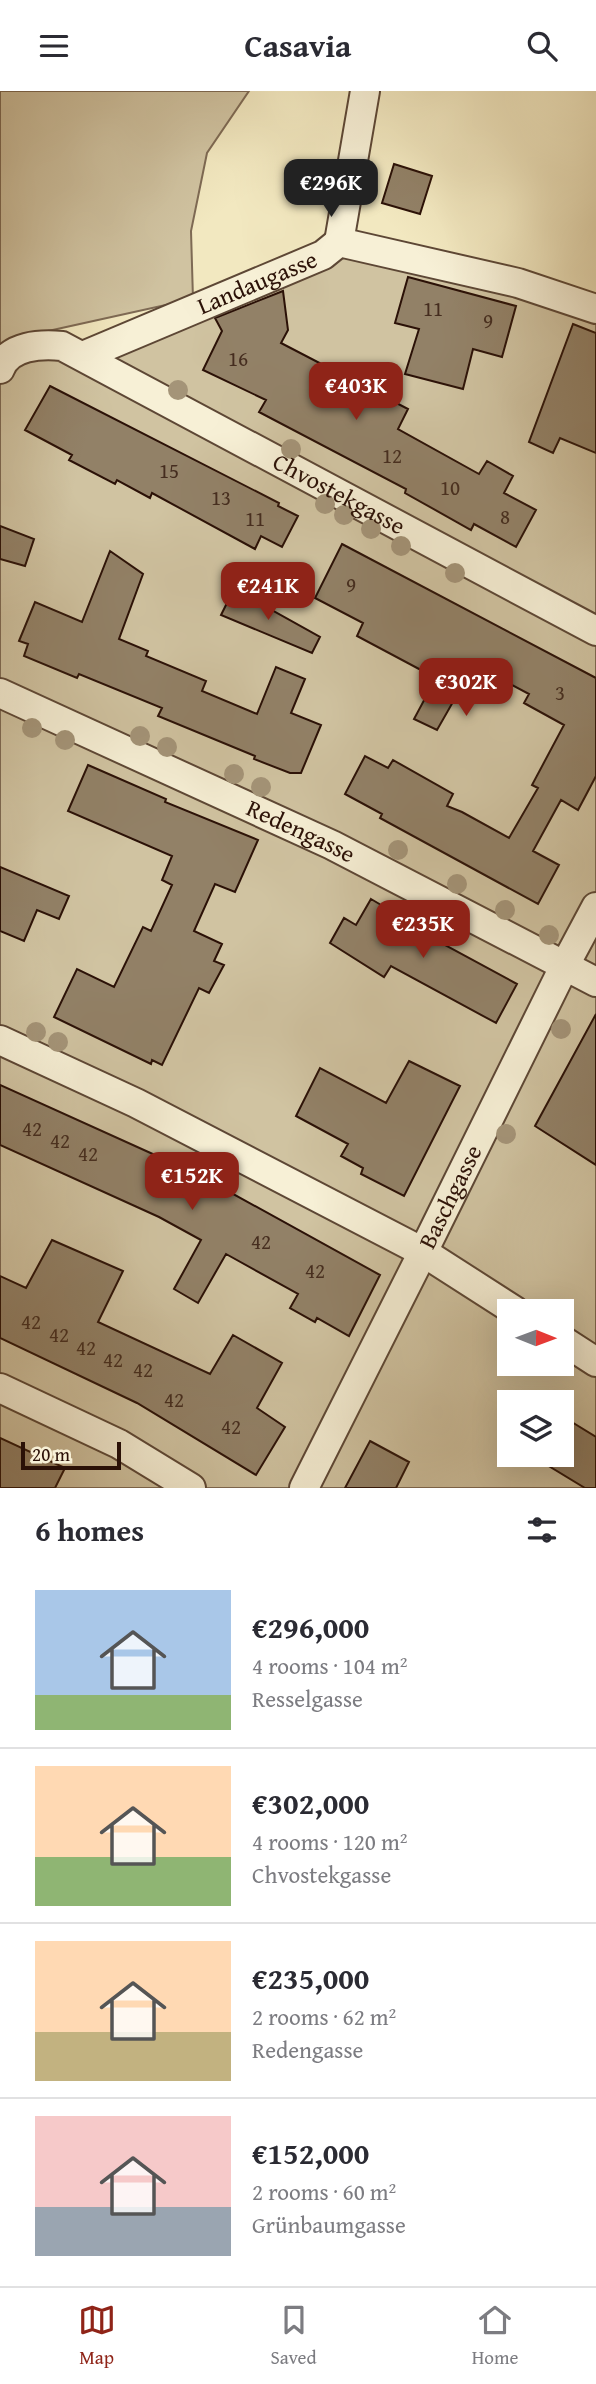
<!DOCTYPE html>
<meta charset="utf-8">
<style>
body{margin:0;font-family:"Gentium Book Plus",serif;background:#f2f2f3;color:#2b2b33;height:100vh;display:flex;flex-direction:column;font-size:26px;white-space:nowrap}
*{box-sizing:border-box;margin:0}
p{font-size:23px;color:#7c7c81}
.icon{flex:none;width:38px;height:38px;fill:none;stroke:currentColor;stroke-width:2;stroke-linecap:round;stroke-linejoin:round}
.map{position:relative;height:1397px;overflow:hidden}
.panel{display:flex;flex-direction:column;background:#fff;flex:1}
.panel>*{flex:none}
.needle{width:46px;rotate:91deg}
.tools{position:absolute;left:497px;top:1208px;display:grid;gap:14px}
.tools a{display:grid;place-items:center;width:77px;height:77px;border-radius:0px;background:#fff;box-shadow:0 7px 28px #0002;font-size:35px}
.scale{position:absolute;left:21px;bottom:18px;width:100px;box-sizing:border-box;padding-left:7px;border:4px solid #2b1107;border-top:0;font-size:19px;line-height:24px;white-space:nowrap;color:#2b1107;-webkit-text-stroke:5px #f7f0d6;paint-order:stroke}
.price{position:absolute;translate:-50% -60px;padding:0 16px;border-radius:14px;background:#8f2418;color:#fff;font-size:23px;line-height:46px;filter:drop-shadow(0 2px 4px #0008)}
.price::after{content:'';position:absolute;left:50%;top:42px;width:21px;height:16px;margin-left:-10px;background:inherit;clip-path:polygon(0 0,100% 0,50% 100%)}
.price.current{background:#222;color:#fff}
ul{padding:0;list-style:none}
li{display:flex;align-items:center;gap:21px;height:175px;padding:0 35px}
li+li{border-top:2px solid #e1e1e2}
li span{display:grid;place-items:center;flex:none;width:196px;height:140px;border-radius:0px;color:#555}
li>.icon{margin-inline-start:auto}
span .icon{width:84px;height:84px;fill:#fffc;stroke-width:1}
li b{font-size:30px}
h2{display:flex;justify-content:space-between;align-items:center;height:84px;padding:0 35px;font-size:30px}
header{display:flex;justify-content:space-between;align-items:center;height:91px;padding:0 35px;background:#fff;font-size:32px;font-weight:700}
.tab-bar{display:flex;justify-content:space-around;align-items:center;height:98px;border-top:2px solid #e1e1e2;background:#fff;font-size:19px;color:#7c7c81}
.tab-bar a{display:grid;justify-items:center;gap:4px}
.tab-bar .current{color:#8f2418}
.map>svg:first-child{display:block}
.green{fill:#d0c3a1;stroke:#7e6a54;stroke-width:2;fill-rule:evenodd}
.building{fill:#928167;stroke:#2b1107;stroke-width:2}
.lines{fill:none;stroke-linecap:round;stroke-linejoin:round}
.street-casing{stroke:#5d4735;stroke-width:32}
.street{stroke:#f7f0d6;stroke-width:28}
.tree{fill:#a49478}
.labels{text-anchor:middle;stroke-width:6;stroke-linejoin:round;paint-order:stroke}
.number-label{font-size:21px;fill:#452d1f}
.street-label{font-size:24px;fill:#2b1107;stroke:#f7f0d6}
</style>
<header><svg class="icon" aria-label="menu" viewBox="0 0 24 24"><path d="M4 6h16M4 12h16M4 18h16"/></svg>Casavia<svg class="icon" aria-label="search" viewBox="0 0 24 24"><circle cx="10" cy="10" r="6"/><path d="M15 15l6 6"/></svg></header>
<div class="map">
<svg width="596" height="1397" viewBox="0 0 596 1397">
<rect width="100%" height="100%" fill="#f2e8c0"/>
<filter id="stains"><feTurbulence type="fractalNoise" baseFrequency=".00286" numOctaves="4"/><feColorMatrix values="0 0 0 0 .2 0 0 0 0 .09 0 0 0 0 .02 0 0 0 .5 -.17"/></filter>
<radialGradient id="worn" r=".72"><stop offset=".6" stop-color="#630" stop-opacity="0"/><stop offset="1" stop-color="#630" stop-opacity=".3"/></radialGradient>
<path class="green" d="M0,0H249L207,62L191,140L193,208L12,248L0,255Z
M339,151L596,218V1397H0V278L10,263L83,264ZM509,1220H562V1272H509ZM509,1311H562V1363H509Z"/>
<path class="building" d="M394,73L432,85L420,123L382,112Z
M408,186L516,215L502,266L473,258L463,298L405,283L419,238L395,232Z
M283,200L288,239L281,252L408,318L398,338L479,383L487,370L513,385L504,402L536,419L516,456L474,433L471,439L405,402L406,398L259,321L266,309L203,279L222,240L215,227Z
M573,233L596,242V362L560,347L553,362L529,351Z
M50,295L279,412L278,415L298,425L282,456L261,445L255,458L152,402L150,407L117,389L115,393L69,369L72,364L25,339Z
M0,435L34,448L25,475L0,468Z
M342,453L596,587V685L578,719L561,709L533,760L559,774L538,813L380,727L382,723L345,703L365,665L388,677L393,669L453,703L447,715L462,721L509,747L538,697L532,694L564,634L524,612L529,603L474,574L437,639L414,628L436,587L357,545L363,532L315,507Z
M110,460L143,483L119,548L148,560L146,565L206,590L202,600L257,623L276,576L305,588L291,622L321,634L301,682H290L254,668L255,665L158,625L162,617L79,583L77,587L24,565L28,553L19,550L35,511L82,531Z
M234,498L320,546L312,562L221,524Z
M88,674L166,708L165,711L258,749L235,801L215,793L194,840L222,853L214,870L224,874L209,902L199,897L162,974L152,969L151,973L54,926L77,878L114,896L143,836L151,840L172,794L162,789L172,765L68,720Z
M0,776L69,805L59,828L37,819L24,850L0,840Z
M371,808L408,830L406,833L517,893L496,932L391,875L384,886L330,852L344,827L356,834Z
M596,923V1074L535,1035Z
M409,970L460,995L404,1105L361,1083L363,1077L341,1065L348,1053L296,1025L320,977L386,1012Z
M0,994L197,1083L380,1184L349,1245L317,1227L315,1231L290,1217L298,1203L226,1163L198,1212L174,1198L201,1149L159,1126L0,1054Z
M52,1149L123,1180L98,1231L210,1283L233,1244L282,1272L257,1317L285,1336L256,1384L137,1312L0,1247V1185L26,1197Z
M562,1325L596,1346V1397H585L529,1363H562Z
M0,1347L65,1377L55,1397H0Z
M370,1350L409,1371L396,1397H345Z"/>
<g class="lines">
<g class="street-casing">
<g id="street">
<path d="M339,151L365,0"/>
<path id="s1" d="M83,265L323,164L339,151L518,192L596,218"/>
<path id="s2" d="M0,278C9,254 41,253 62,255L596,540"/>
<path id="s3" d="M0,602L332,754L596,891"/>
<path d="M0,949L136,1012L423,1161L515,1220"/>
<path d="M562,1249L596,1271"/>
<path d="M0,1297L119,1353L191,1397"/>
<path id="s4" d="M304,1397L423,1161L565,874L596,816"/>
</g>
</g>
<use href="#street" class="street"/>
</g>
<g class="tree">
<circle cx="178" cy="299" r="10"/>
<circle cx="291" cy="358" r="10"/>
<circle cx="325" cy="413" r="10"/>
<circle cx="344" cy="424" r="10"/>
<circle cx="371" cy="438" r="10"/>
<circle cx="401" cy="455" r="10"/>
<circle cx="455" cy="482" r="10"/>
<circle cx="32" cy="637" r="10"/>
<circle cx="140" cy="645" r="10"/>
<circle cx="65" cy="649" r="10"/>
<circle cx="167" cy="656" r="10"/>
<circle cx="234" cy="683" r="10"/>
<circle cx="261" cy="696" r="10"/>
<circle cx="398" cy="759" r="10"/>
<circle cx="457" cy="793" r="10"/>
<circle cx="505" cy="819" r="10"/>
<circle cx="549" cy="844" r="10"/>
<circle cx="561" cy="938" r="10"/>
<circle cx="36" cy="941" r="10"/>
<circle cx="58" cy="951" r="10"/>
<circle cx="506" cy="1043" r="10"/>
</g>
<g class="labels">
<g class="number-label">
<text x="433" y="225">11</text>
<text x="488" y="237">9</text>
<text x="238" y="275">16</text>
<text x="392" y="372">12</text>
<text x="169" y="387">15</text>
<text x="450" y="404">10</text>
<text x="221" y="414">13</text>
<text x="505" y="433">8</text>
<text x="255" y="435">11</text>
<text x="351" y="501">9</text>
<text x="560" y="609">3</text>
<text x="32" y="1045">42</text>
<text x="60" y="1057">42</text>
<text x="88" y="1070">42</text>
<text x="261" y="1158">42</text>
<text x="315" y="1187">42</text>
<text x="31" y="1238">42</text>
<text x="59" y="1251">42</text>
<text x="86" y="1264">42</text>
<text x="113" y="1276">42</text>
<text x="143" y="1286">42</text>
<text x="174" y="1316">42</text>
<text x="231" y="1343">42</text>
</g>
<g class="street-label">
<text dy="8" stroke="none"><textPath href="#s1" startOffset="189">Landaugasse</textPath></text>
<text dy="8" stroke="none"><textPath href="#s2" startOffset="385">Chvostekgasse</textPath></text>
<text dy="8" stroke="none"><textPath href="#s3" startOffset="331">Redengasse</textPath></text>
<text dy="8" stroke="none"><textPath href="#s4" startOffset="326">Baschgasse</textPath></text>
</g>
</g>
<rect width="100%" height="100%" filter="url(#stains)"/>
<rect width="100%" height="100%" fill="url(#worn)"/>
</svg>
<div class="tools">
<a><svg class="needle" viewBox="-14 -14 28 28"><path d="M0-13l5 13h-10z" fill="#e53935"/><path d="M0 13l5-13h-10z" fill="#7c7c81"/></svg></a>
<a><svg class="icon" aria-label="layers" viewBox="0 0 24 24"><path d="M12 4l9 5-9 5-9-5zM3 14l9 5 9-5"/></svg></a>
</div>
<div class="scale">20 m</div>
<b class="price current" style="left:331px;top:128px">€296K</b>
<b class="price" style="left:356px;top:331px">€403K</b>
<b class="price" style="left:268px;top:531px">€241K</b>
<b class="price" style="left:466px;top:627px">€302K</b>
<b class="price" style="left:423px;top:869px">€235K</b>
<b class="price" style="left:192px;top:1121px">€152K</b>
</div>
<section class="panel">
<h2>6 homes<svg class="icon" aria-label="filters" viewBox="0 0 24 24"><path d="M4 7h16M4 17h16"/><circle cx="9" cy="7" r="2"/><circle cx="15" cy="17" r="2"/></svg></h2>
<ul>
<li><span style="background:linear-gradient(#a9c7e8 75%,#8fb573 0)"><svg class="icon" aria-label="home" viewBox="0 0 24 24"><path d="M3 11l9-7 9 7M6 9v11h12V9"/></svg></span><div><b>€296,000</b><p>4 rooms · 104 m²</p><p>Resselgasse</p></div></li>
<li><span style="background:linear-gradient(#ffd9b3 65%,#8fb573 0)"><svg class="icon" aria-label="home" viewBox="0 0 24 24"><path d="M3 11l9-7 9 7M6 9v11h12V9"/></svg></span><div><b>€302,000</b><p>4 rooms · 120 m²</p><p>Chvostekgasse</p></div></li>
<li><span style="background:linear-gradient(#ffd9b3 65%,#c2b280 0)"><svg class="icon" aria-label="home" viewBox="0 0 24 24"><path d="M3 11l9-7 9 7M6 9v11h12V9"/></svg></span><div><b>€235,000</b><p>2 rooms · 62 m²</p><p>Redengasse</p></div></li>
<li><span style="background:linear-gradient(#f6c9c9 65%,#9aa5b1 0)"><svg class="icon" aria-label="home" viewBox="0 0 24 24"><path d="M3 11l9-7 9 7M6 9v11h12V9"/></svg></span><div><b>€152,000</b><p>2 rooms · 60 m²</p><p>Grünbaumgasse</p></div></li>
</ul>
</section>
<nav class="tab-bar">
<a class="current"><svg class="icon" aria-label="map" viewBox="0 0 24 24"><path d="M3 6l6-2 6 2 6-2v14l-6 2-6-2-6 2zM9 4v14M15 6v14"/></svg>Map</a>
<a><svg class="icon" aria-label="saved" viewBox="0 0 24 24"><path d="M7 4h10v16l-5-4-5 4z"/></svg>Saved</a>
<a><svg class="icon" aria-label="home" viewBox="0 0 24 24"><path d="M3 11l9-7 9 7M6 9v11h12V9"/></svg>Home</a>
</nav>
